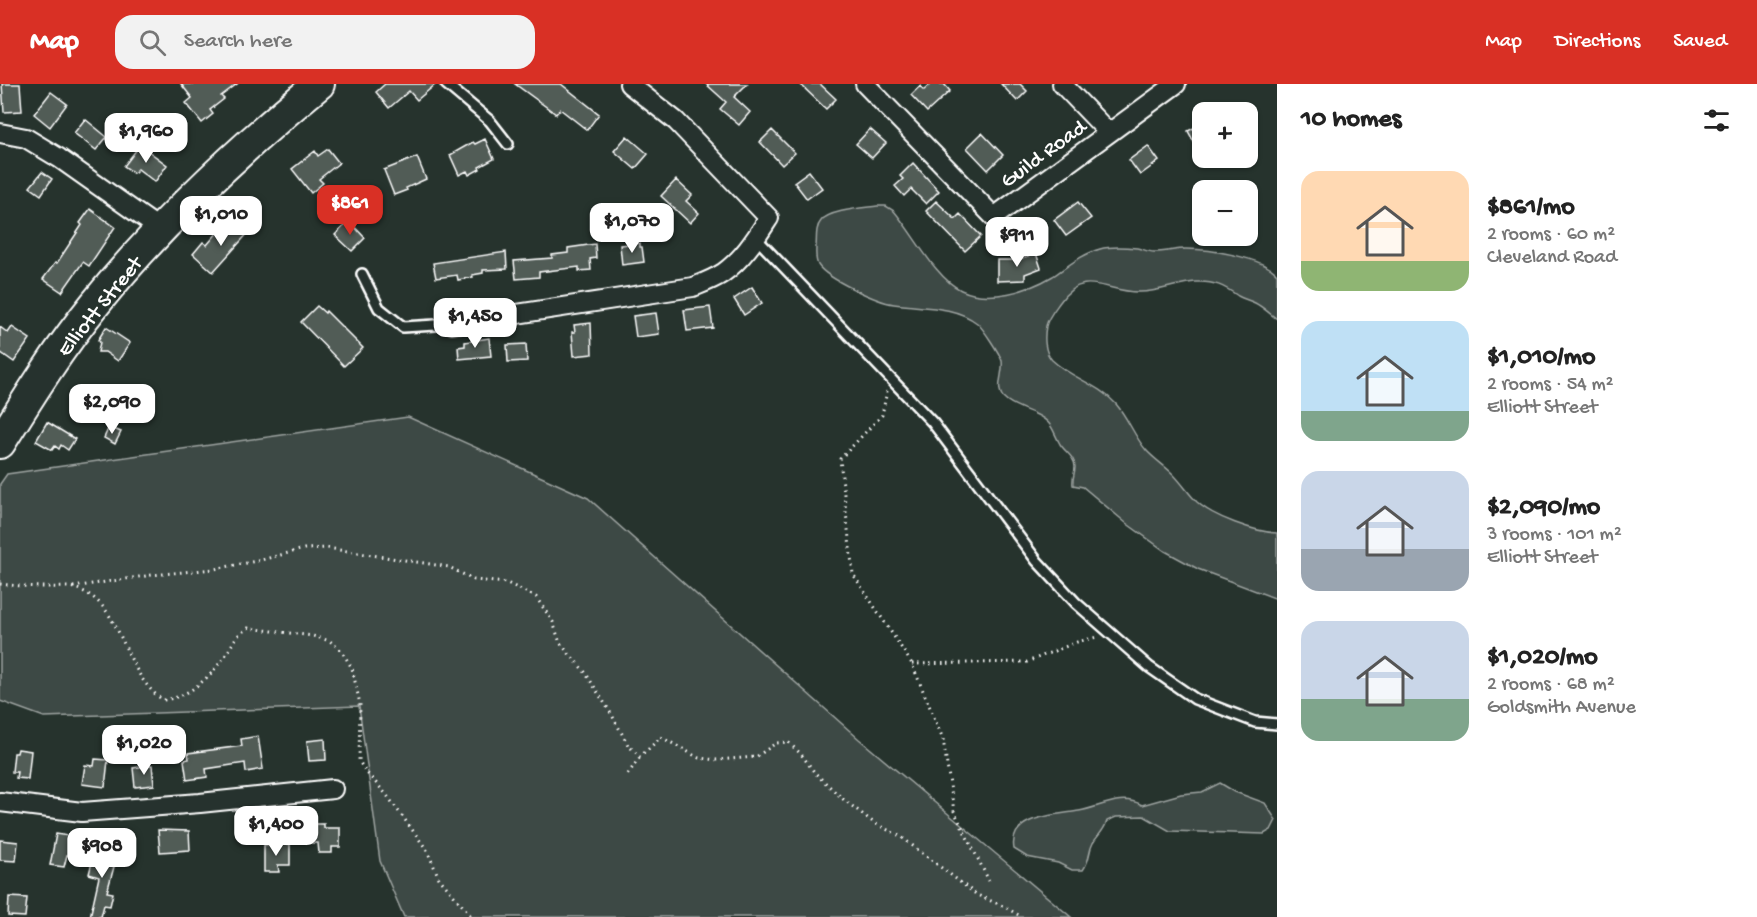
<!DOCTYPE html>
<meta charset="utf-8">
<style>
body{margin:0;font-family:"Gochi Hand",sans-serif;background:#f2f2f2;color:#222;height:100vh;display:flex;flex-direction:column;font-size:22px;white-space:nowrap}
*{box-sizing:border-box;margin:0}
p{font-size:20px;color:#767676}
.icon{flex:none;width:33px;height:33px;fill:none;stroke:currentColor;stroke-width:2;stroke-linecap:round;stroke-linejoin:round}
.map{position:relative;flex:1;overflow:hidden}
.sheet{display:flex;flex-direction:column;background:#fff;width:480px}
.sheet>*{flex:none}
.controls{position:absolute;left:1192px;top:18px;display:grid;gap:12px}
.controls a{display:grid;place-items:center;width:66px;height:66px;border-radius:12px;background:#fff;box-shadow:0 2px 4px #0004;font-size:30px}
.price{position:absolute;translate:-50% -51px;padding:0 14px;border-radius:12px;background:#fff;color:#222;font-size:20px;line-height:39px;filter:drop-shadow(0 2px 3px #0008)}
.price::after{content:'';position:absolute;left:50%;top:36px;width:18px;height:14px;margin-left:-9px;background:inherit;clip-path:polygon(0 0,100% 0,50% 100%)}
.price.current{background:#d93025;color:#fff}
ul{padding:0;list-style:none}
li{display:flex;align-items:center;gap:18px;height:150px;padding:0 24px}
li span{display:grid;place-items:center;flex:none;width:168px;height:120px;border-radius:18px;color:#555}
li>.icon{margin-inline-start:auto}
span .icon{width:72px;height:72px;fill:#fffc;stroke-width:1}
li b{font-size:26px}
h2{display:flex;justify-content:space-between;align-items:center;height:72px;padding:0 24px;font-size:26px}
header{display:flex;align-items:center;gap:36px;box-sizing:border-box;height:84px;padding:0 30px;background:#d93025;color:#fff}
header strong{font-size:28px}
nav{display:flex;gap:33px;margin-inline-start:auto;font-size:21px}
.search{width:420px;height:54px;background:#f2f2f2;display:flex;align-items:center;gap:15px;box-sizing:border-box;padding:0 21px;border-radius:18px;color:#767676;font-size:22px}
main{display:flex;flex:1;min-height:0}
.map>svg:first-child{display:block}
.green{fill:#3e4944;stroke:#9ea4a2;stroke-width:1.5}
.building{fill:#515c57;stroke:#fff;stroke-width:1.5}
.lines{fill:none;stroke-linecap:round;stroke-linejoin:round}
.lane-casing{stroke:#fff;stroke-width:14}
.street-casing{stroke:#fff;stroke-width:22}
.primary-casing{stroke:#fff;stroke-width:34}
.path{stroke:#fff;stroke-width:3;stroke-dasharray:1.5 4.5;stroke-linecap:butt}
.lane{stroke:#26332d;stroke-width:9}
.street{stroke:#26332d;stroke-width:18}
.primary{stroke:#26332d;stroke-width:30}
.labels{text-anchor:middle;stroke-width:4.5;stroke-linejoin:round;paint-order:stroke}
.street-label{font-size:22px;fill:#fff;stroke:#26332d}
</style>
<header>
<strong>Map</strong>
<div class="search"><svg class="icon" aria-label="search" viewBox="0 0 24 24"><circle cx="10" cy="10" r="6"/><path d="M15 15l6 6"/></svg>Search here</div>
<nav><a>Map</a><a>Directions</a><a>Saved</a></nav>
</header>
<main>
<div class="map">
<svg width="1277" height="833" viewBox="0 0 1277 833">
<rect width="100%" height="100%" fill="#26332d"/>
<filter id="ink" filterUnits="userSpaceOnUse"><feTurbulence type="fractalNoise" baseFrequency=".0167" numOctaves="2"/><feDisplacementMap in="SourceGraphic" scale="12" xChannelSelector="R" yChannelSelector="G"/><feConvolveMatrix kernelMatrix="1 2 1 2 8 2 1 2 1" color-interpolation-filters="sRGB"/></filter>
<g filter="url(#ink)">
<path class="green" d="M877,122H886L894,127C913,149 936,195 961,206C989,219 1028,207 1053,192C1068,182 1082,170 1100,165C1111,162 1126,163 1137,164C1143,165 1148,168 1154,168C1165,168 1176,165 1186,165C1209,165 1262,173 1277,190V235C1270,230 1263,223 1255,219C1249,216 1243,215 1238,212C1224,202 1214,197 1196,198C1177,199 1157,209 1138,208C1106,208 1083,184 1060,218C1055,225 1048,233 1046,242C1044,253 1044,268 1052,276C1071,294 1098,300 1116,320C1128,334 1134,352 1146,366C1154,375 1165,382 1173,390C1182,399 1188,409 1197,418C1213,433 1255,448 1277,449V515L1198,485L1165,467L1126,439L1083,403L1073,401C1072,394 1075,389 1075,383C1075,373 1065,368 1060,360C1052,346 1053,338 1035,330C1025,325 1011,322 1003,313C995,303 1004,289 1002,277C1000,270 983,244 977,239C954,221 921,224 894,220C878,218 827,195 818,181C815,175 816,169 816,163C817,154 815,144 821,137C829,126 863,124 877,122Z
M408,333L588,414L859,655L1071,833H404L380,777L359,622L44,633L0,617V400L7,390Z
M1220,699L1235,708L1265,719L1276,736L1271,746L1264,750L1170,747L1144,732L1116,733L1107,737C1104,747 1098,751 1093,759C1088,768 1091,775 1083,786H1072L1058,779L1027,773L1014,765C1008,731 1057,731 1079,727C1102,723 1120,709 1142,721L1181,710L1202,708Z"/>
<path class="building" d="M2,0H20L22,27L4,28Z
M181,0H237L221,12L224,15L210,26L213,30L202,39L186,19L192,14Z
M385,0H436L417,16L409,7L389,24L376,8Z
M515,0H561L599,30L587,46L560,25L556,30Z
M706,0H747L734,13L750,28L739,41L720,25L726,18Z
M800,0H820L836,15L826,25Z
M931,0H944L950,7L927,28L911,11L920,2L924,6Z
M1001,0H1020L1027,7L1017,17Z
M51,8L67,20L50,43L34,30Z
M85,35L107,53L96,66L74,49Z
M1203,39V74L1188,47Z
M870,45L886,59L872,74L856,60Z
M772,46L795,69L782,81L760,58Z
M982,49L1003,71L988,86L967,64Z
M627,52L648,70L635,85L614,67Z
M485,55L494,75L479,83L480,85L469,91L467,87L459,91L450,71L473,58L475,60Z
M140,61L167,81L155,98L138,85L134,89L124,82Z
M1148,62L1159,77L1140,91L1129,76Z
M328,65L339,79L319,95L323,99L311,109L292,85L315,67L318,72Z
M417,73L426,95L406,104L407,106L394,111L384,86Z
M913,79L939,107L926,120L911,105L904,112L895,102L903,95L900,92Z
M809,87L822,104L807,115L794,98Z
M42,88L52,95L41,111L30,103Z
M676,96L692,111L686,117L699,129L690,139L661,112Z
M936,117L955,135L960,130L981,152L965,167L926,127Z
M1078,118L1091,134L1066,152L1054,136Z
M90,125L115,143L89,182L83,178L62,208L43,195L55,179H57L82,141L80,139Z
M236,137L249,148L213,188L193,170L203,158L207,161L218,148L223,152Z
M349,137L365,154L352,167L335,151Z
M640,159V163H642L644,178L622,181L620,161Z
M595,160L596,174L590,175L591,186L579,187V183L539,188V193L516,195L514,177L552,174V171L568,169V164Z
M506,168L507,185L483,186V189L472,191L473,193L458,196L457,191L436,194L433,179Z
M1036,169L1041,184L1025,190V196L997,197V176H1017Z
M752,203L762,219L744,231L734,215Z
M317,222L325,229L326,227L363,264L344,282L301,238Z
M710,223L713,244L687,247L684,226Z
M656,229L659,250L636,253L633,232Z
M591,239L592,270L574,272L572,248H575L574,241Z
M0,243L8,249L12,243L30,255L14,278L0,268Z
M106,243L130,259L118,277L105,268H98L100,258L98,256Z
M489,254L491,272L459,275L458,263L465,262V258Z
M526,260L527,277L508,278L507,261Z
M47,338L75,355L68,366L61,361L59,365L55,362L52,366L36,357Z
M109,343L121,348L115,360L104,354Z
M258,652L263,685L246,688L245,679L206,685L207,693L187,696L184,676L189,675L188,669L242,662L241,655Z
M325,655L326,676L309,677L307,657Z
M18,665L31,667L28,695L16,694L17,688H12L14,669H17Z
M95,675L108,676L105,703L82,700L85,681L94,682Z
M152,681L154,701L135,703L133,684Z
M307,740H324V744H340V763H332V769H319L318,759H307Z
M158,746L189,747L190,766L160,768Z
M56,750L75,753L71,772L67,771L64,783L50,781Z
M0,756L18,758L16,777L0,776Z
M290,760V781H278L279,788H264V761Z
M96,762L110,766L109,770L117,772L107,808L113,809L110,822L104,821L101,833H90L99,793L89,790Z
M9,813L27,814L25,833L8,832Z"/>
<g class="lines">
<g class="lane-casing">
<path id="lane" d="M446,0L490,37L508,60
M756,154L933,339L1037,477L1076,519L1149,583L1195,615L1255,638L1277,640
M362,190L379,224L403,243L452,240"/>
</g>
<g class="street-casing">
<path id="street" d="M865,0L994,133L1176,0
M1062,0L1109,49
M0,49L26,54L59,74L161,146
M452,240L693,203C703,199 714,195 723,189C743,175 756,154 769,134L676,37L629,0
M0,718L82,728L200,719L333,705"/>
</g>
<g class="primary-casing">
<path id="primary" d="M0,359C30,311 60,263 95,220C161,138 239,66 319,0"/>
</g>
<path class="path" d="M887,307L882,331L840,375L853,490L912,580L943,655L954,727L989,797
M0,500C17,502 34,503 51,503C58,504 67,502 74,504C125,518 120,587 163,616C191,613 212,591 227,569C236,555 233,554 248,544L313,552L330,557L341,566L352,584L360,620L359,677L365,687L386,710L427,766L439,794L472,833
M73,503L152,491L214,485L257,477L304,465L327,464L449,483L474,496L507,499L536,513L553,538L560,559L585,588L612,631L628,661L640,673L661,653L699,674L717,676L756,673L776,659L788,658L801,670L815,689L843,715L874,739L900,752L977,811L1003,822L1022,833
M912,580L1027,578L1077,558L1097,553
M628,690L640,673"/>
<use href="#lane" class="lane"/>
<use href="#street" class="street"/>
<use href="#primary" class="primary"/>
</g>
</g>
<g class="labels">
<g class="street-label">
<text transform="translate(1042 68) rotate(-36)" y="8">Guild Road</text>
<text transform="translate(98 221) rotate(-51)" y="8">Elliott Street</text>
</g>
</g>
</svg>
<div class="controls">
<a>+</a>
<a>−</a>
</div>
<b class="price" style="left:146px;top:80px">$1,960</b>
<b class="price current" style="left:350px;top:152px">$861</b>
<b class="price" style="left:221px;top:163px">$1,010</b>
<b class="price" style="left:632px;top:170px">$1,070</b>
<b class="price" style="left:1017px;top:184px">$911</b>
<b class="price" style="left:475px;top:265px">$1,450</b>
<b class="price" style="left:112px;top:351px">$2,090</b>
<b class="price" style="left:144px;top:692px">$1,020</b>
<b class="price" style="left:276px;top:773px">$1,400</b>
<b class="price" style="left:102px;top:795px">$908</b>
</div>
<section class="sheet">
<h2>10 homes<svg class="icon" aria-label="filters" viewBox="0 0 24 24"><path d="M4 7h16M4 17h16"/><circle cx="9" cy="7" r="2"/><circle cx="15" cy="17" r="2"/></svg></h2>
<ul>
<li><span style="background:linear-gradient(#ffd9b3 75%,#8fb573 0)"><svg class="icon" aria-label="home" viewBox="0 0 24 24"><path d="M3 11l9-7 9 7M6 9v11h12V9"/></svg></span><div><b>$861/mo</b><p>2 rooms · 60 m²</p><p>Cleveland Road</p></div></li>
<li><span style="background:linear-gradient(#bfe0f5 75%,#7fa58c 0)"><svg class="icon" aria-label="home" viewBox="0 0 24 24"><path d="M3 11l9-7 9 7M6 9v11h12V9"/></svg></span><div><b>$1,010/mo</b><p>2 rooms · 54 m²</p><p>Elliott Street</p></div></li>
<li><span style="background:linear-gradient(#c9d6e8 65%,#9aa5b1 0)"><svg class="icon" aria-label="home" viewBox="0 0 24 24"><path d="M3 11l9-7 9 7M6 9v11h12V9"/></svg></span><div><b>$2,090/mo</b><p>3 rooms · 101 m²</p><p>Elliott Street</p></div></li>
<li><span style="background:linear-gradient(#c9d6e8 65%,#7fa58c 0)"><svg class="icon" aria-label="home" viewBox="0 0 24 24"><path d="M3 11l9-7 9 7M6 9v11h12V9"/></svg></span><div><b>$1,020/mo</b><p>2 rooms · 68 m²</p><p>Goldsmith Avenue</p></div></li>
</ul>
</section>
</main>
